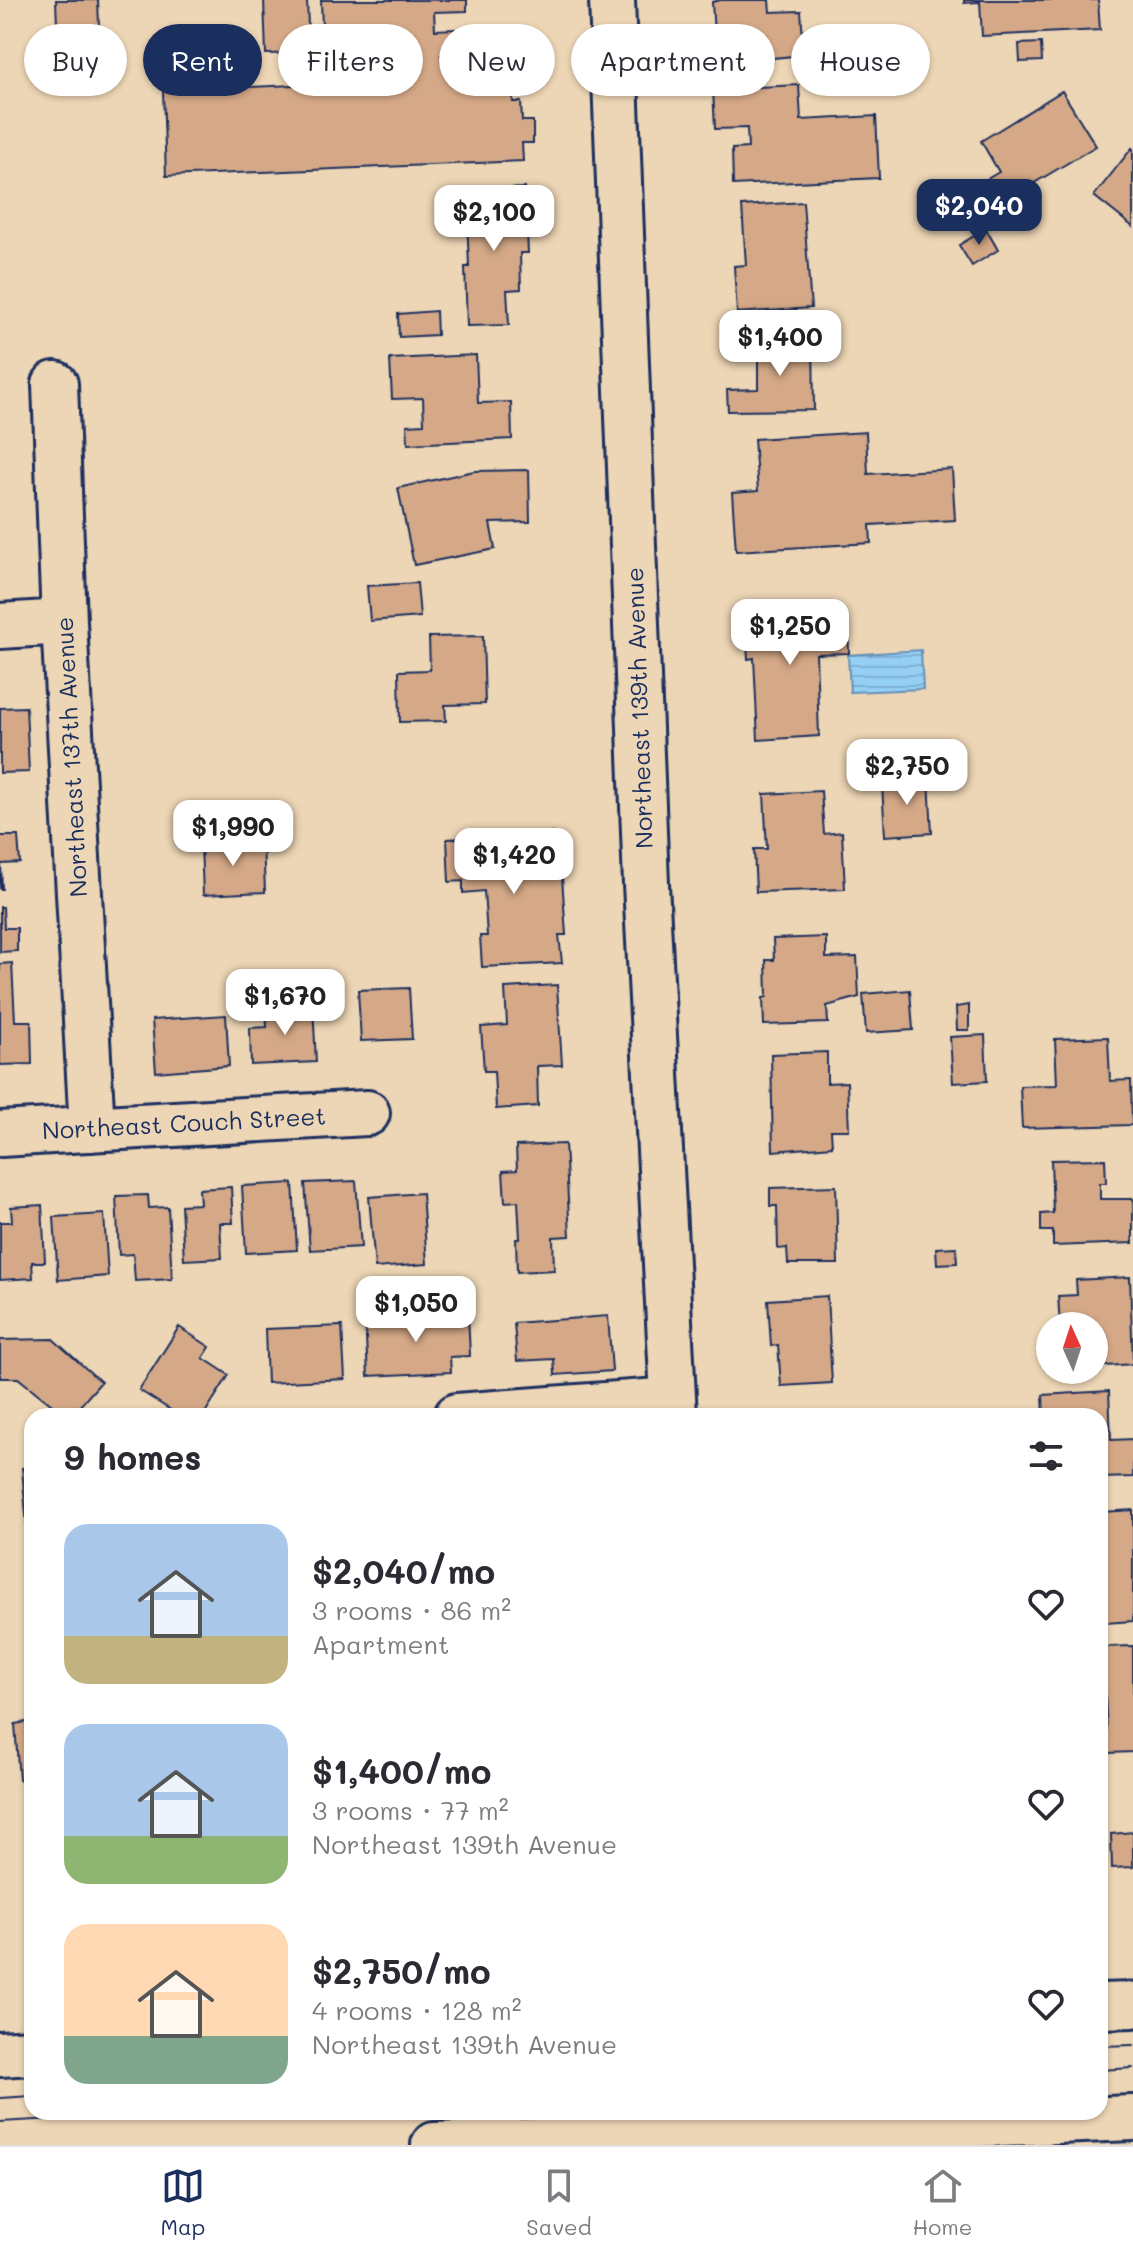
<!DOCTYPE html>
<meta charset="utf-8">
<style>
body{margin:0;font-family:Mali,sans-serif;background:#f2f2f3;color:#2b2b33;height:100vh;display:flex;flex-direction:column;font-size:30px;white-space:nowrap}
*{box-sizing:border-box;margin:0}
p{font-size:26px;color:#7c7c81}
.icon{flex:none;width:44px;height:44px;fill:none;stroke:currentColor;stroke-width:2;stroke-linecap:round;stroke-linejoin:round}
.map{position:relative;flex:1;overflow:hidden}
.sheet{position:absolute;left:24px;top:1408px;width:1084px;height:712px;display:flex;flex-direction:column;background:#fff;border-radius:24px;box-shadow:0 2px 6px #0004}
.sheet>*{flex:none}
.banner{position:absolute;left:24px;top:24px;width:1086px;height:72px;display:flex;gap:16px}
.needle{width:52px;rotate:357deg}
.tools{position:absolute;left:1036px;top:1312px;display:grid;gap:16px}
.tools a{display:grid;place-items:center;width:72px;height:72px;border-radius:50%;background:#fff;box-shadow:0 2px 6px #0004;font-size:40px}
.price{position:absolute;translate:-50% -68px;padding:0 18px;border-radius:16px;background:#fff;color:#222;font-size:26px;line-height:52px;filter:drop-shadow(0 2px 4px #0008)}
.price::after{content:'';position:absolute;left:50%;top:48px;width:24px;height:18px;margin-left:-12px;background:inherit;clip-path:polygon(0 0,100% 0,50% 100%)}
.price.selected{background:#1b2f5e;color:#fff}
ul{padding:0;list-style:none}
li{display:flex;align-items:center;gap:24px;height:200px;padding:0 40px}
li span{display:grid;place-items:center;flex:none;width:224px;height:160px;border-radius:24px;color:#555}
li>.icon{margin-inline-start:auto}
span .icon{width:96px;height:96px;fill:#fffc;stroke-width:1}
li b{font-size:34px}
h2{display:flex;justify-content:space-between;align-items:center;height:96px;padding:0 40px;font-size:34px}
.pill{padding:0 28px;border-radius:36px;background:#fff;box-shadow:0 2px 6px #0004;font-size:28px;line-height:72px}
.pill.selected{background:#1b2f5e;color:#fff}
.tab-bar{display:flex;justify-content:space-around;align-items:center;height:112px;border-top:2px solid #e1e1e2;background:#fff;font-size:22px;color:#7c7c81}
.tab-bar a{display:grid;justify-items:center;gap:4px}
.tab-bar .selected{color:#1b2f5e}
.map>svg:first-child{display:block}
.water{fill:url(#water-rules);stroke:#648fb8;stroke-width:2}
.building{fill:#d5a987;stroke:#1b2f5e;stroke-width:2}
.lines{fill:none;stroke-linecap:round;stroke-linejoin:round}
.minor-casing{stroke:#1b2f5e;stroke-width:50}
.minor{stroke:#edd6b5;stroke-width:44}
.tram{stroke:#1b2f5e;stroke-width:2}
.labels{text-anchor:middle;stroke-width:6;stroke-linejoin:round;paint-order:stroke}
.street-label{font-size:24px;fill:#1b2f5e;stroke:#edd6b5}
</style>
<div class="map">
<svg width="1133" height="2145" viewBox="0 0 1133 2145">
<defs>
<pattern id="water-rules" width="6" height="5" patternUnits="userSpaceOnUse" patternTransform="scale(2)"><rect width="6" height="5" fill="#95cff4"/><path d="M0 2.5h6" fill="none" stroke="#80b2d4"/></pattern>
</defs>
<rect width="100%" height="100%" fill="#edd6b5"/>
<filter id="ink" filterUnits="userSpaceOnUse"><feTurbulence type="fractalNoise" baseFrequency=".0125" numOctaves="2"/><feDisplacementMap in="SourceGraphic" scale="16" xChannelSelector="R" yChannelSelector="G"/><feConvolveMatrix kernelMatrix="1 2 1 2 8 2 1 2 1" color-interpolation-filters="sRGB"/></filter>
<g filter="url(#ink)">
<path class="water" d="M921,650L923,689L850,692L848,655Z"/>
<path class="building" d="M56,0H98L100,51L58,52Z
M264,0H307L309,53L266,54Z
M321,0H467V11L434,12L435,30L455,29L456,54L441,55L442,64L512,61L513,102H521L522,121H533V143H522L523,161L166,176L163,91L315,84V72L400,68V53L323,57Z
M721,0H769L770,12L801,11L804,55L773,58L772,64L716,68L712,2Z
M964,0H1098L1100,30L982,36L980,2L964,3Z
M1041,43L1042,61L1020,62L1019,44Z
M799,85L801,120L876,116L879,178L733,185L732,149L748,148L747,128L715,129L713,89Z
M1062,91L1096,146L1001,203L987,179L999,172L981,141Z
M1132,148L1133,149V227L1094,196Z
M525,188L528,253H520L521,289L507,290L509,325L467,326L465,267H469L466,191Z
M803,202L811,308L737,313L734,266L746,265L742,206Z
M986,229L998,250L972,266L959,245Z
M436,311L437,335L399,337L398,314Z
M813,338L814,410L728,411L727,390L758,389V339Z
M476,355L478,403L511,402L512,439L408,444L407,425L424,424L423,398L392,399L390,359Z
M866,432L868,474L952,469L955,520L870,525L871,543L736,551L732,493L758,491L754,439Z
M529,470L530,522L490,523L495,549L414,565L398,488L474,471Z
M417,583L420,617L370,621L367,586Z
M815,606V623L848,622L849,653L816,654L819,736L758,740L754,658L748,659L745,609Z
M483,636L485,704L445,705L446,721L400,722L399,671L430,670L429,637Z
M26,707L29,772L0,773V708Z
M929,779L932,833L885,836L882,784H886L883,781Z
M821,791L824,834L842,832L845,889L756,892L754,849H767L764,794Z
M554,833L557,877H562L566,935H559L562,963L482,967L480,936H487L484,891L463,893V881L449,882L447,839Z
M0,836H18L20,863L1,864L2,889H0Z
M263,841L265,892L203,895L201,844Z
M0,907H3L4,928H17V951L0,952Z
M826,937V958L857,957L859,997L827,1006L828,1023L764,1025L763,998L767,997L766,960H774L773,939Z
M12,963L15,1021H31L32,1064L0,1065V964Z
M557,985L562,1065L537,1066L538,1106L496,1109L494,1071H484L481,1027L507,1025L505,988Z
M409,988L412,1039L361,1041L358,990Z
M910,990L913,1030L866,1033L863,994Z
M313,1005L316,1062L251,1065L250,1028L267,1027L266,1007Z
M969,1005V1030H957L956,1007Z
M226,1015L229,1066L156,1072L152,1020Z
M985,1035L987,1081L953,1083L950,1037Z
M1108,1037L1110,1081L1131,1080L1132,1125L1022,1128L1020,1086L1057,1085L1055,1039Z
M827,1052V1083L847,1082L849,1130H831L832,1146L773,1151L771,1054Z
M565,1144L570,1236L553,1237L554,1270L517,1272L516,1239H520L518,1201L505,1202L503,1171L517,1170L516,1146Z
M1105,1159L1106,1183H1100V1199H1133V1243L1053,1246V1231H1041V1214L1053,1213L1051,1160Z
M356,1181L361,1247L310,1250L305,1183Z
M293,1183L297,1250L246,1253L242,1186Z
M836,1186L838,1264H788L787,1248L778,1249L777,1206H770V1188Z
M231,1187L233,1223H220L222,1258L184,1260L181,1205L200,1204L199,1189Z
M422,1193L427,1264L375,1268L369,1197Z
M148,1195L149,1208L168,1207L172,1279L135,1281L133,1254L119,1255L116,1196Z
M42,1205L45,1262H32L33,1278L0,1280V1222H12L11,1207Z
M104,1214L108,1276L58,1280L54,1217Z
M956,1247L957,1263L937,1264L936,1248Z
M1130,1277L1133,1364L1094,1367V1326H1060L1058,1296L1077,1295L1076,1280Z
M827,1296L832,1383L781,1386L778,1345L771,1346L768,1300Z
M468,1314L470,1356L450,1357L451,1372L368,1376L365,1318Z
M608,1316L612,1371L555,1375L554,1359L517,1361L514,1323Z
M342,1326L345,1379L267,1383L265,1329Z
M179,1327L210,1347L203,1358L229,1375L203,1416H180L139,1390Z
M53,1339L101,1382L71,1416H66L18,1378H0V1340Z
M1109,1391L1111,1440L1133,1439V1477L1100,1478V1416H1044L1043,1395Z
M32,1467V1527H27L22,1468Z
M1133,1510V1621L1105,1623L1104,1579H1100V1549H1103L1102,1512Z
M1133,1646V1752L1108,1753L1105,1695H1100V1647Z
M32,1721V1807L26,1808L25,1782L19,1780L15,1724Z
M1133,1832V1867L1112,1868L1111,1834Z"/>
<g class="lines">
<g class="minor-casing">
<path id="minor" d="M612,0L646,884L674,1416
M55,384L64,622L92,1129
M0,626L64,622
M0,1134L367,1113
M457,1416L673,1400
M1100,2006L1133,2005
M0,2054L32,2052
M434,2145L1133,2118"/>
</g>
<use href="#minor" class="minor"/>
<path class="tram" d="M1100,2046L1133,2045
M1100,2070L1133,2068
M0,2098L32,2096
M0,2122L183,2112"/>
</g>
</g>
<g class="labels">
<g class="street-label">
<text transform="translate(640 708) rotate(-92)" y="8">Northeast 139th Avenue</text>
<text transform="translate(72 757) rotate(-93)" y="8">Northeast 137th Avenue</text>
<text transform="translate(184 1124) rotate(-3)" y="8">Northeast Couch Street</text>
</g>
</g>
</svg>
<div class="tools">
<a><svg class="needle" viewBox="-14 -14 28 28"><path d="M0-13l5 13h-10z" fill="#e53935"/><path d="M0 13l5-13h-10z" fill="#7c7c81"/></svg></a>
</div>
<b class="price selected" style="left:979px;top:247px">$2,040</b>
<b class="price" style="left:494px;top:253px">$2,100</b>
<b class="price" style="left:780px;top:378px">$1,400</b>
<b class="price" style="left:790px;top:667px">$1,250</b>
<b class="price" style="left:907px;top:807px">$2,750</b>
<b class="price" style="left:233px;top:868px">$1,990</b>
<b class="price" style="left:514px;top:896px">$1,420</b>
<b class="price" style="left:285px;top:1037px">$1,670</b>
<b class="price" style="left:416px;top:1344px">$1,050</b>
<div class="banner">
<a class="pill">Buy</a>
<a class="pill selected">Rent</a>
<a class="pill">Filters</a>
<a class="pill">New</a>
<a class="pill">Apartment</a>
<a class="pill">House</a>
</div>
<section class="sheet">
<h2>9 homes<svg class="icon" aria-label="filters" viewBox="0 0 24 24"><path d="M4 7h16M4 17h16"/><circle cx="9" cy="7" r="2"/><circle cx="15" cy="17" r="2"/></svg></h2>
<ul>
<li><span style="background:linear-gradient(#a9c7e8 70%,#c2b280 0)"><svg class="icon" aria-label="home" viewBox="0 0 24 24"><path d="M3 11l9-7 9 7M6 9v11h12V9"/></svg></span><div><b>$2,040/mo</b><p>3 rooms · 86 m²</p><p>Apartment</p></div><svg class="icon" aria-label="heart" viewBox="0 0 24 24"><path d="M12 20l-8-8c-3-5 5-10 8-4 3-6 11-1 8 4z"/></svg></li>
<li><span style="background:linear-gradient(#a9c7e8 70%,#8fb573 0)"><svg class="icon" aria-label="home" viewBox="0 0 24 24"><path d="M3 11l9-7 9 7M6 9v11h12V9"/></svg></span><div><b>$1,400/mo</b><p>3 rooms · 77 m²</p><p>Northeast 139th Avenue</p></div><svg class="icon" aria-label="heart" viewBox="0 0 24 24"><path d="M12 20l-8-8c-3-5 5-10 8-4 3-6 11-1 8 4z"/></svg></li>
<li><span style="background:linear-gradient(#ffd9b3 70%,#7fa58c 0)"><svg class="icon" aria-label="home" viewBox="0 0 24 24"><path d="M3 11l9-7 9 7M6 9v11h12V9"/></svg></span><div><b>$2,750/mo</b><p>4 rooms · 128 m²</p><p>Northeast 139th Avenue</p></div><svg class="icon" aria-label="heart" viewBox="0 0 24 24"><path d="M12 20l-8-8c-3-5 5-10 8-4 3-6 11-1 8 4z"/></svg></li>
</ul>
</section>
</div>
<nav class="tab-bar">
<a class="selected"><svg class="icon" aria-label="map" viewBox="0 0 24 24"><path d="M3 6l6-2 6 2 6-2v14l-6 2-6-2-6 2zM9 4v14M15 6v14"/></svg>Map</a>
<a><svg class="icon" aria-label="saved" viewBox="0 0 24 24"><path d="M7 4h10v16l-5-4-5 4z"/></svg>Saved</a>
<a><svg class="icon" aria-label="home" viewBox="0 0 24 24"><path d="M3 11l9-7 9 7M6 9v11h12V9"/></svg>Home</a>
</nav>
